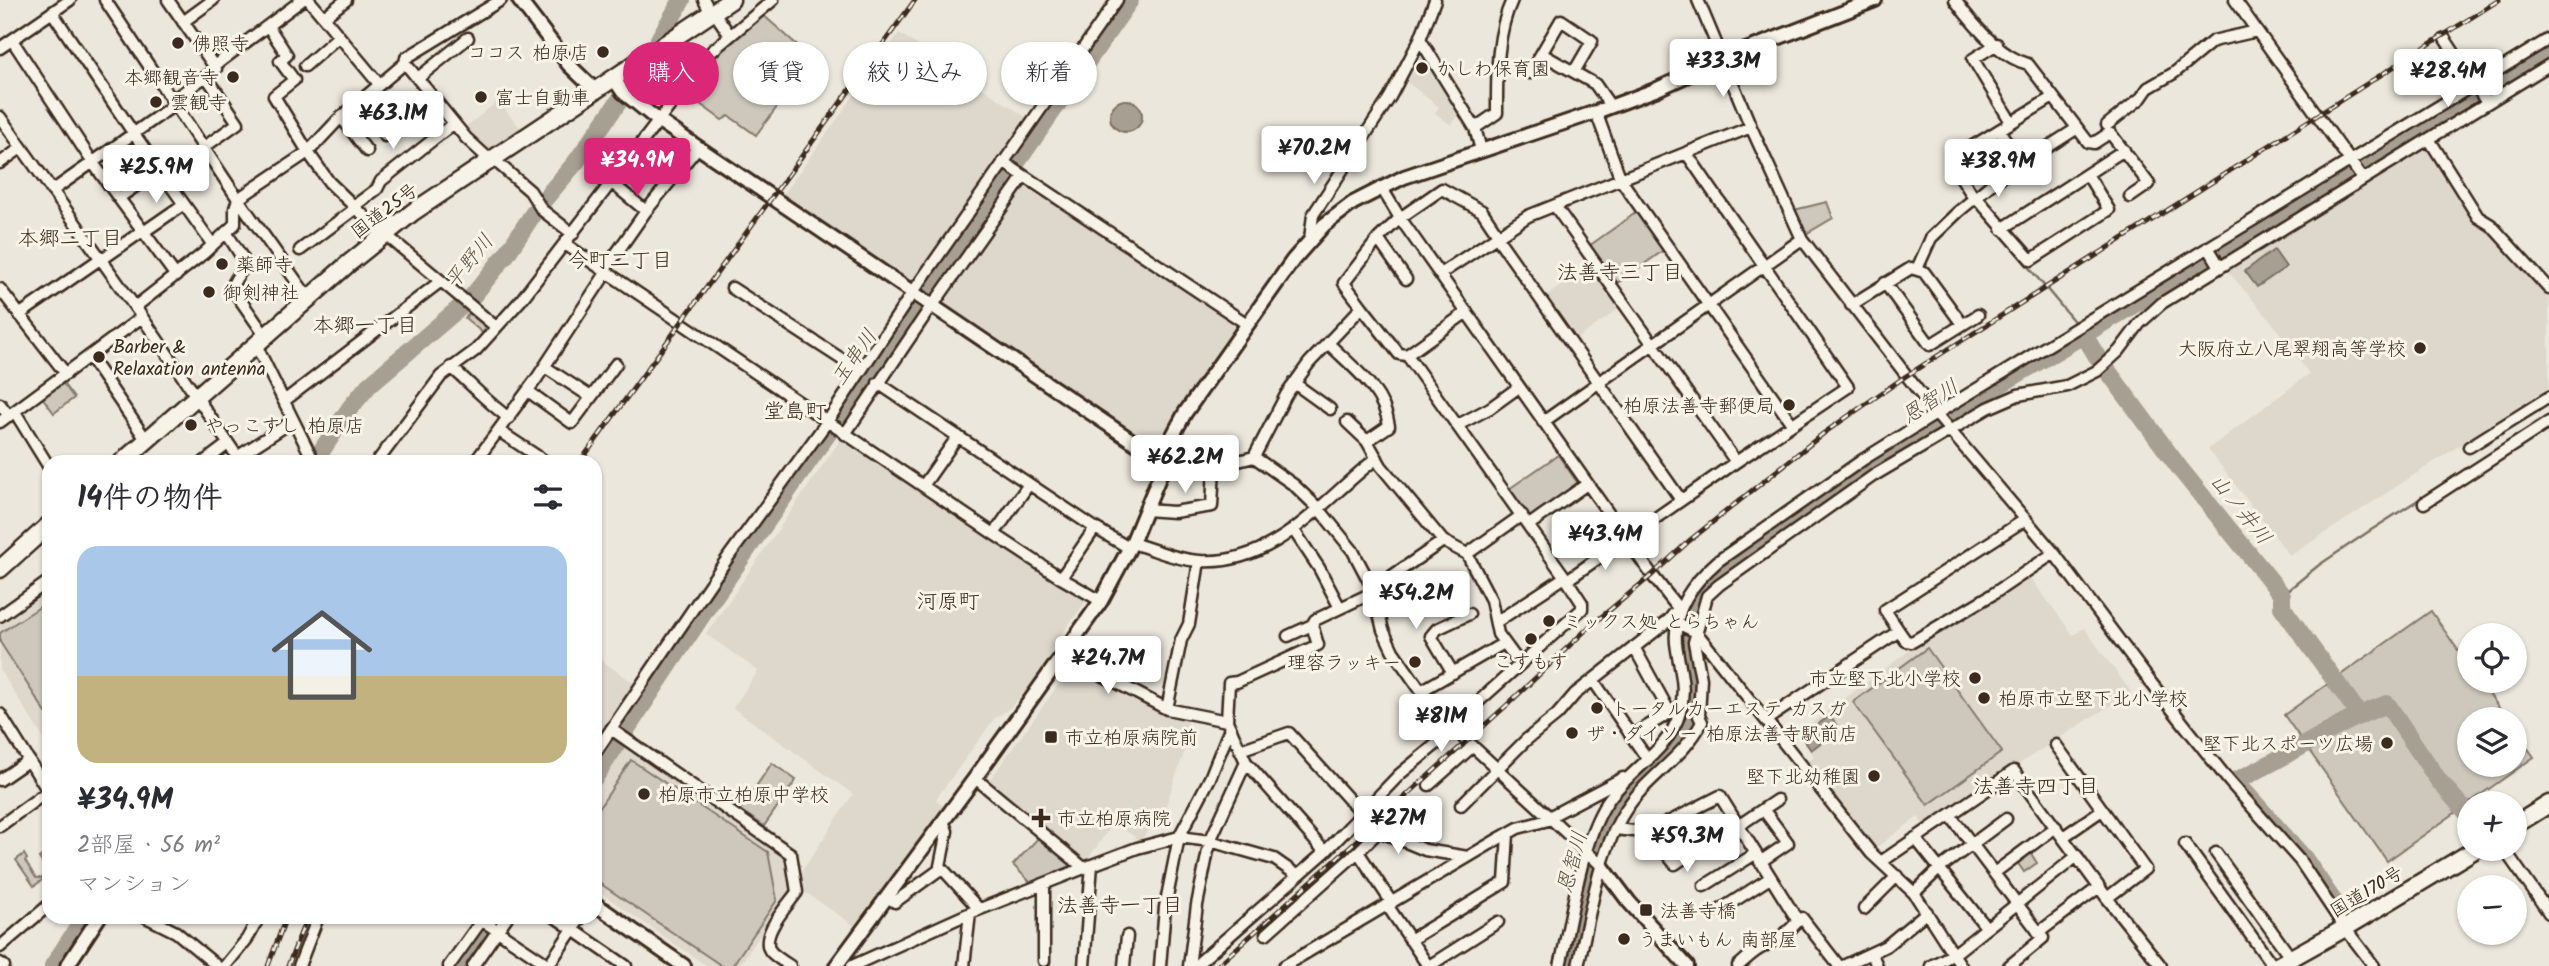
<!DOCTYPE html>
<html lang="ja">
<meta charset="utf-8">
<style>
body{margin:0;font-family:Kalam,"Klee One",sans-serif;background:#f7f7f7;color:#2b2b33;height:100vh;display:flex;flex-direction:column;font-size:26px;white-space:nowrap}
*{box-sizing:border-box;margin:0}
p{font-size:23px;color:#7c7c81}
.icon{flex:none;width:38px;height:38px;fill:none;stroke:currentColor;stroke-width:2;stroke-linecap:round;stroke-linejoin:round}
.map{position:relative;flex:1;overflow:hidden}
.panel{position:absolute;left:42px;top:455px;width:560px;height:469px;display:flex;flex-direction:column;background:#fff;border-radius:21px;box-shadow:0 2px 5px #0004}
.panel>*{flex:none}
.hud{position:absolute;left:623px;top:42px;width:665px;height:63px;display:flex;gap:14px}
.buttons{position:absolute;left:2457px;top:623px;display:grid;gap:14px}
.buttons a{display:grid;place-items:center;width:70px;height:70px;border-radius:50%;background:#fff;box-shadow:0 2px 5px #0004;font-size:35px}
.price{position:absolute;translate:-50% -60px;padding:0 16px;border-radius:7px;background:#fff;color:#222;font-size:23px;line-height:46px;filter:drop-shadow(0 2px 4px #0008)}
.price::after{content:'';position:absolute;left:50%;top:42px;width:21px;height:16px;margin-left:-10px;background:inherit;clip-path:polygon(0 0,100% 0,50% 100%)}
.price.on{background:#db2777;color:#fff}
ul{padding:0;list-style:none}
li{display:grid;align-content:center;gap:14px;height:371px;padding:0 35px}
li span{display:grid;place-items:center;height:217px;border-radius:21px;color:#555}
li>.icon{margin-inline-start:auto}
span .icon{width:126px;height:126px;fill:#fffc;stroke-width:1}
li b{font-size:30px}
h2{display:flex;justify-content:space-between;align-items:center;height:84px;padding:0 35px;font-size:30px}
.pill{padding:0 24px;border-radius:32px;background:#fff;box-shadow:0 2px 5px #0004;font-size:24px;line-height:63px}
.pill.on{background:#db2777;color:#fff}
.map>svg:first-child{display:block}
.built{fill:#ddd7cc}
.green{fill:#cec8bc;stroke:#84796d;stroke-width:2}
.water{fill:#a89f93;stroke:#7c7064;stroke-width:2}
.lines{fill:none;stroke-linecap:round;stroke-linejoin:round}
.stream{stroke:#7c7064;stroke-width:2.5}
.river{stroke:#a89f93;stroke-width:18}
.minor-casing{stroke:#3b2a1e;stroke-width:15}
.tertiary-casing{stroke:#3b2a1e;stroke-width:18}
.trunk-casing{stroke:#3b2a1e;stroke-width:21}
.minor{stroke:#f7f3e8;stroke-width:10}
.tertiary{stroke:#f7f3e8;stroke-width:12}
.trunk{stroke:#f7f3e8;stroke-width:16}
.rail-casing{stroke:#3b2a1e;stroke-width:5}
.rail{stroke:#f7f3e8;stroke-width:2.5;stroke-dasharray:8;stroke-linecap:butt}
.poi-dot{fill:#3b2a1e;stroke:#f7f3e8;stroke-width:2.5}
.labels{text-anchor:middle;stroke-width:6;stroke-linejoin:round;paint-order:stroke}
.poi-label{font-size:19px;fill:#3b2a1e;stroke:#f7f3e8;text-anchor:start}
.street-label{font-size:19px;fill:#3b2a1e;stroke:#f7f3e8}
.neighbourhood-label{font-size:21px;fill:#3b2a1e;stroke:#f7f3e8}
.water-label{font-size:21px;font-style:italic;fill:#615347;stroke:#f7f3e8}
</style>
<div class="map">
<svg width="2549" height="966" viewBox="0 0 2549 966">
<rect width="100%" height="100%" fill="#ece7dc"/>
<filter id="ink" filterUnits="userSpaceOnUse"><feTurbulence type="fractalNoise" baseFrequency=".0143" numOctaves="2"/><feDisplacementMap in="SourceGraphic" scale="14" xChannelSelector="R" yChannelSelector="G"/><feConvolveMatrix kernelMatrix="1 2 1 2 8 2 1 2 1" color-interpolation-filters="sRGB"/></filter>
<g filter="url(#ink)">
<path class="built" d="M899,33L1029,119L921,274L908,279H903L780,199Z
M1423,51L1461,112L1451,125L1435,113L1439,107L1407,82Z
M498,101L522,130L487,154L463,129Z
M2424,147L2431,149L2489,228L2549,297V387L2290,556L2208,449L2309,374L2271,321L2226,269Z
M1031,184L1239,323L1156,442L1145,443L944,307L943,303L1025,185Z
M1589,265L1620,308L1574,341L1544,298Z
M843,436L1086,601L1051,649L1049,665L1036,685L1032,684L1010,708L994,719L936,799L943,806L856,927L805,892L802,871L853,794L733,708L758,671L706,634Z
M2029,576L2073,635L2084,628L2131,692L1924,825L1918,817L1874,849L1804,765L1814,756L1797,734L1925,639Z
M49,587V747L0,670V622Z
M595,656L634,683L602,731L785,857L791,890L739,966H707L595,889Z
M1072,666L1159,711L1187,720L1189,739L1163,813L1140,841L1114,822L1085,863L986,785Z"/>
<path class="green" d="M762,14L813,59L756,135L729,116L722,120L685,93L732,37Z
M1827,202L1833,218L1804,235L1794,210Z
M1637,212L1664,250L1616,284L1589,246Z
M472,310L492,327L485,335L465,318Z
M62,382L74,398L54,413L42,397Z
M1558,455L1579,485L1530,520L1509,489Z
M49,601V712L46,713L0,642V633Z
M2431,611L2469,666V681H2480L2507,719H2469V765H2515V730L2534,757L2387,861L2284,715Z
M1927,648L2002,752L1928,805L1853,702Z
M631,760L768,852L777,900L732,966H722L595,880V814Z
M772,763L796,780L764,826L740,810Z
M1039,837L1077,868L1033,885L1013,865Z
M2030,852L2037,863L2024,872L2017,862Z
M24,854L27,859L25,861L36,878H41L47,874L45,871L47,870L39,858L44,854L49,862V875L34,886L16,860Z"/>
<path class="water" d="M1110 116a16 16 0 1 1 32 0a16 16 0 1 1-32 0Z
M2274,250L2286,267L2257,287L2245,271Z
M1830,716L1839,729L1811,750L1801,736Z"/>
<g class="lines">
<path class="stream" d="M1979,208L2077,325
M2282,595L2319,565L2368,532L2549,416"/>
<path class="river" d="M659,39L682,0
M2083,333L2096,355L2181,470L2282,595V607L2359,714
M314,462L350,408L369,385L471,298L506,255L537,208L576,162L641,70
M595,777L714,597L1130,0
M2345,918L2304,858L2235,781C2287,758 2333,724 2387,704L2439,781L2469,815
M53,966L85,917
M460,966L482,935L499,917
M1567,966L1605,825L1620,799L1675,744L1686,725L1692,700V673L1686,647L1687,621L1692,603L1703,588L1722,572L1793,521L1944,418L2227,249L2549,49"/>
<g class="minor-casing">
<path id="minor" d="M105,0L238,199L309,299
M168,0L214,66
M309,0L379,84
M704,0L711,14
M1698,0L1751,127L1802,239L1936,414L2054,553L2152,684L2229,781L2300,861L2345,928L2374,966
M1955,0C1971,22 2000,57 2028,64L2088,142L2094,143L2108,134H2111L2149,184L2130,197
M2235,0L2363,179
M52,12L134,134L213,245
M714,12L729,34
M324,17L346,0
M183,22L213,0
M268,26L287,55L280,61L294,80L274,96L308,152L329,182L384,235
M1420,39L1475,128L1481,150
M2445,39L2487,103
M12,40L93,163L176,276
M1997,44L1973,59L2011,122
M0,48L70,0
M1542,54L1595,84L1611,107
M405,63L406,58L501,0
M305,66L339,36
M1530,73L1561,20L1592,41L1574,72
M418,78L468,38
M171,101L216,69L214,66L302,0
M359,101L385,136
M1596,112L1621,180L1792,424
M0,117L142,317L241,462
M341,117L367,151
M2107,125L2141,98L2148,88L2174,73L2213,41L2257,31
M1475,128L1497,113C1497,75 1496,35 1512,0
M1999,130L2021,164
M2429,139L2478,217L2491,225L2549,289
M203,148L238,123L206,76
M493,159L530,191L542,210L573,234
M1003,162L1247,324
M0,163L21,148
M612,183L646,211
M1381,187L1400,218L1652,575L1678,608L1669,620L1575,694L1557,715L1526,740L1461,805
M52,191L174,105
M120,197L159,170
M1976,197L2031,260L2109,210L2087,174
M1974,198L1953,164L1960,154L2053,97
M354,206L377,189L381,181L454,123
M1555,206L1736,462
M2002,229L2124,150
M145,231L184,204
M226,232L245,262C243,272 234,278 232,288L266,337
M385,234L496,327
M1496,236L1681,500
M1310,239L1313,215L1390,97L1420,39L1435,0
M1378,239L1406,279
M565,244L994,534L1061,578L1101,601
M2208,247L2220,267
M300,250L356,208
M101,260L144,230
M1917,269L1931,238L1958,212L1995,181L2076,129
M604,271L646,211L698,147
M1440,274L1528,216L1751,127
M1885,283L1930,345L1978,315
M732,288L860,371
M0,289L66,374
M933,305L1024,176
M1851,305L1911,268L1924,272L1962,324
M135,307L204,253L235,224V208L238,199L308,152L338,120L405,63L466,138L491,161
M1362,307L1399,354L1407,355
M19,315L100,259
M1328,343C1353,368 1384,389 1389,426L1367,441
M256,345L312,458L309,462
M89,356L147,441
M451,367C471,384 488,403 509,418
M545,367L591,397
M878,383L1095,528L1129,548
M1294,383L1330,409
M528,391L572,423L616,364
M284,401L441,281
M0,404L9,416
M15,412L49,467
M0,422L142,317
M1347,422L1367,441L1381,466L1443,541L1467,554L1491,600L1498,634L1520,664
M1543,422L1802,239
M1458,425L1490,408L1519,387
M499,431L546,462
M845,434L932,305
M2469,447L2549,397
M237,457L293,421
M1254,457L1286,395L1309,363L1362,307L1344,283L1378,239L1400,218L1442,189L1482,211L1498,235
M204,462L228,444
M377,462L441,376L476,350L521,300L712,51L773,0
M475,462L537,378L606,273
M1165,463C1195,472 1224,465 1254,457L1294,485L1319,509L1353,551L1373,589L1383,630L1393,651L1421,691L1452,727L1602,866
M923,486L958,436
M2424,503L2549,422
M1145,510L1174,512L1212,506L1214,467
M1529,525L1587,484
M1293,529L1319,568L1340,608
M994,534L1029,484
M1132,543C1153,549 1177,560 1200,561C1276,566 1323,499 1377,458
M1467,554L1522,515
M1061,578L1095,528
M1567,580L1736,462L1848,387L1687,154
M1373,589L1443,541
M0,616L49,581
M1673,621L1696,632L1871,853L1914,893L1961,966
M1496,622L1565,577
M1899,631L1885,610L2026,519
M1288,636L1312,625
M1634,647L1669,711
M1064,655L1167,709L1227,721L1246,762L1325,852
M1453,673L1431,636L1437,629L1469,614
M1593,680L1648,760
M1421,691L1504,643
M1167,709L1181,640L1189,624L1199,561
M0,714L48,791L0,826
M1766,720L1899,631L1906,641L1912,642L1993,594L2054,553
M1227,721L1229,683L1237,682L1318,645L1312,625L1315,620L1374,592
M611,729L791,854L797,892C788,905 758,936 771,952C776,957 784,962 790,966
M1631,736L1673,711
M1240,750L1289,733L1362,814
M595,753L729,556L827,422L913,292L1117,0
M975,778L1084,868L1137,848L1179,837L1210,841L1274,859L1297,875
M0,780L29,760
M1429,785L1473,746
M1950,815L2043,938L2009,966
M1549,817L1623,778
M943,821L947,831L940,866L979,909
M1738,826L1777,800
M1615,829L1643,832L1655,829L1720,796L1798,921L1802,918L1839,966
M1647,831L1675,864L1736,823
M2063,837L2102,810
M1915,838L1986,927
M2185,844L2273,966
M2504,849L2549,913
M2216,853L2291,958
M1760,862L1788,843L1763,809
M1881,862L2014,771L2107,898L2145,869L2056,745
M1994,873L2056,827
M1044,884V961
M1704,886L1755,854
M1914,893L1940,868L2006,819
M887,897L895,902L942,868
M2107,898L2161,966
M1392,903L1358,852L1379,831L1425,850L1468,857
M1387,905L1428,966
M1864,909L1897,876
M1720,910L1770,878
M146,917L176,932L217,966
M477,917L550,966
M555,917L626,966
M2038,933L2099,887
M1266,934L1358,852
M1410,940L1505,882L1508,834
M0,947L49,905
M1872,954L1877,966
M0,963L4,966
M225,966L247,939L259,917
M299,966L318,917
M449,966L484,917
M473,966L507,917
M548,966L581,917
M852,966L970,913L1084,868
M964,966L970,913
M1084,966L1092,865
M1124,966L1127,936
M1160,966L1165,907L1179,837L1210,778L1230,728
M1189,966L1197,905L1210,841L1246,762
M1195,966L1325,852L1400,774L1440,741L1469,710L1582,609V603L1567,580L1407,355L1467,312
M1284,966L1500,838L1518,828L1552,819
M1429,966L1498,922
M1560,966C1572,917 1580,844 1607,802C1629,769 1669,752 1680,712C1687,684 1679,669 1676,643C1673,608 1693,583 1718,561L1864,459L1936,414L2549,39
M1578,966C1589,919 1599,851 1625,811C1646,777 1684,758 1702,722L1699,716L1701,679L1694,642L1707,596L1719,585L1873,476L1988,408L2018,395L2067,386L2097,371L2119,351L2140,323L2162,303L2549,65
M1738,966C1744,961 1750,955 1756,951C1772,941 1785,937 1798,921
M1843,966L1886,946L1927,912
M1931,966L1954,954L2077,856"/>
</g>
<g class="tertiary-casing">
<path id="tertiary" d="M519,0L569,65L596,91
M614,79L623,92L659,121L1165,463
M1602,866L1629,902L1687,966
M595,904L684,966
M67,966L99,917
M836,966L975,778L1101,601L1132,543L1165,463L1173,435L1185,413L1293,260L1324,225L1353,203L1404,177L1596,112L1655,90L1723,59L1875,0"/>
</g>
<g class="trunk-casing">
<path id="trunk" d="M122,462L348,264L413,212L731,0
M0,569L49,525
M2515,825L2549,804
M2277,966L2345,928L2476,849"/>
</g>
<use href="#minor" class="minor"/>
<use href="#tertiary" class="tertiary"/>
<use href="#trunk" class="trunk"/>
<g class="rail-casing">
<path id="rail" d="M580,462L915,0
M268,966L286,917
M288,966L307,917
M1217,966L1507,705L1588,628L1652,575L1689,541L1824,433L1906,376L2499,0"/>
</g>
<use href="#rail" class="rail"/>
</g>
</g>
<g class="poi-dot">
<circle cx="178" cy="43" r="7"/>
<circle cx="603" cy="52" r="7"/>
<circle cx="1422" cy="68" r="7"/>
<circle cx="233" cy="77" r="7"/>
<circle cx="481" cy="97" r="7"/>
<circle cx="156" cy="102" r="7"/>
<circle cx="222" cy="264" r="7"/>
<circle cx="209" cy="292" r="7"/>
<circle cx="2420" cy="348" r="7"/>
<circle cx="99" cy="357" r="7"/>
<circle cx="1789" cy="405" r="7"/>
<circle cx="191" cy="425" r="7"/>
<circle cx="1549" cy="621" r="7"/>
<circle cx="1531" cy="639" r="7"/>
<circle cx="1415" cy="662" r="7"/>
<circle cx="1975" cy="678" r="7"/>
<circle cx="1984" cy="698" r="7"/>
<circle cx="1597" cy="708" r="7"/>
<circle cx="1572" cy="733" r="7"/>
<rect x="1044" y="730" width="14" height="14" rx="3.5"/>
<circle cx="2387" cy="743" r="7"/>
<circle cx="1874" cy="776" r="7"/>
<circle cx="644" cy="794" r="7"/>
<path d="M1037.5 807.5h7v7h7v7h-7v7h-7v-7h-7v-7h7z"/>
<rect x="1639" y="903" width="14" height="14" rx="3.5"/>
<circle cx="1624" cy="939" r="7"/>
</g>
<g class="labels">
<g class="poi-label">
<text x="192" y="50">佛照寺</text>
<text x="589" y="59" text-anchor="end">ココス 柏原店</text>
<text x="1436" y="75">かしわ保育園</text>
<text x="219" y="84" text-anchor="end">本郷観音寺</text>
<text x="495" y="104">富士自動車</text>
<text x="170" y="109">雲観寺</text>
<text x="236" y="271">薬師寺</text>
<text x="223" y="299">御剣神社</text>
<text x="113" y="353">Barber &amp;<tspan x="113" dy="22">Relaxation antenna</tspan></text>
<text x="2406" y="355" text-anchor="end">大阪府立八尾翠翔高等学校</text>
<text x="1775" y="412" text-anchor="end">柏原法善寺郵便局</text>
<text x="205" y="432">やっこすし 柏原店</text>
<text x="1563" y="628">ミックス処 とらちゃん</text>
<text x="1531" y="668" text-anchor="middle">こすもす</text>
<text x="1401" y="669" text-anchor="end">理容ラッキー</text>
<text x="1961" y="685" text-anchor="end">市立堅下北小学校</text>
<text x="1998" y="705">柏原市立堅下北小学校</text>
<text x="1611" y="715">トータルカーエステ カスガ</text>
<text x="1586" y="740">ザ・ダイソー 柏原法善寺駅前店</text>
<text x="1065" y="744">市立柏原病院前</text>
<text x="2373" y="750" text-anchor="end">堅下北スポーツ広場</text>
<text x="1860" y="783" text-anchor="end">堅下北幼稚園</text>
<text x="658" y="801">柏原市立柏原中学校</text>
<text x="1057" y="825">市立柏原病院</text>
<text x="1660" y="917">法善寺橋</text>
<text x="1638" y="946">うまいもん 南部屋</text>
</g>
<g class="street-label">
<text transform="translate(384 210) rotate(-37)" y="7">国道25号</text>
<text transform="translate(2366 891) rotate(-31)" y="7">国道170号</text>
</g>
<g class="neighbourhood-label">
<text x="70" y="245">本郷二丁目</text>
<text x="620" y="267">今町二丁目</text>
<text x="1620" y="279">法善寺三丁目</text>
<text x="365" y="332">本郷一丁目</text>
<text x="795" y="418">堂島町</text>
<text x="948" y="608">河原町</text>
<text x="2036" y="793">法善寺四丁目</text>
<text x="1120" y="912">法善寺一丁目</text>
</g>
<g class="water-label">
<text transform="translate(469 261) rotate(-51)" y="7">平野川</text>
<text transform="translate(854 357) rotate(-55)" y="7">玉串川</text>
<text transform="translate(1930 401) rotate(-33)" y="7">恩智川</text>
<text transform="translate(2241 509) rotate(51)" y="7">山ノ井川</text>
<text transform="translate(1572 862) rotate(-75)" y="7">恩智川</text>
</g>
</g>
</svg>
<div class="buttons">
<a><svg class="icon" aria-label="locate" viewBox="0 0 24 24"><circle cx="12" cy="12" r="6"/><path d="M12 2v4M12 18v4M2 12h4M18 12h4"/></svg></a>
<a><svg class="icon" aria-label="layers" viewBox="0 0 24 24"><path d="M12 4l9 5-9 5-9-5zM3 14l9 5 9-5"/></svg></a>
<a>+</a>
<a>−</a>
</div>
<b class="price" style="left:1723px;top:99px">¥33.3M</b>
<b class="price" style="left:2448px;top:109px">¥28.4M</b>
<b class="price" style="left:393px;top:151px">¥63.1M</b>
<b class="price" style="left:1314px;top:186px">¥70.2M</b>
<b class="price on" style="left:637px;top:198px">¥34.9M</b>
<b class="price" style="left:1998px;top:199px">¥38.9M</b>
<b class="price" style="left:156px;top:205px">¥25.9M</b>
<b class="price" style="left:1185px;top:495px">¥62.2M</b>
<b class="price" style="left:1605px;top:572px">¥43.4M</b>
<b class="price" style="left:1416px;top:631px">¥54.2M</b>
<b class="price" style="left:1108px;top:696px">¥24.7M</b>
<b class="price" style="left:1441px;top:754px">¥81M</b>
<b class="price" style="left:1398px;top:856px">¥27M</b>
<b class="price" style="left:1687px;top:874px">¥59.3M</b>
<div class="hud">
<a class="pill on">購入</a>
<a class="pill">賃貸</a>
<a class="pill">絞り込み</a>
<a class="pill">新着</a>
</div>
<section class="panel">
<h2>14件の物件<svg class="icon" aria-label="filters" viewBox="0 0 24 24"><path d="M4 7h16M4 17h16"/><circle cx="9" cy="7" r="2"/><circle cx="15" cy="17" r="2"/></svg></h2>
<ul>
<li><span style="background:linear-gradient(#a9c7e8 60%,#c2b280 0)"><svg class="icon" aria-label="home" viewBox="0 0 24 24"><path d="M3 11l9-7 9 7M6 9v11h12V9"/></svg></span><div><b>¥34.9M</b><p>2部屋 · 56 m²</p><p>マンション</p></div></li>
</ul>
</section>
</div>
